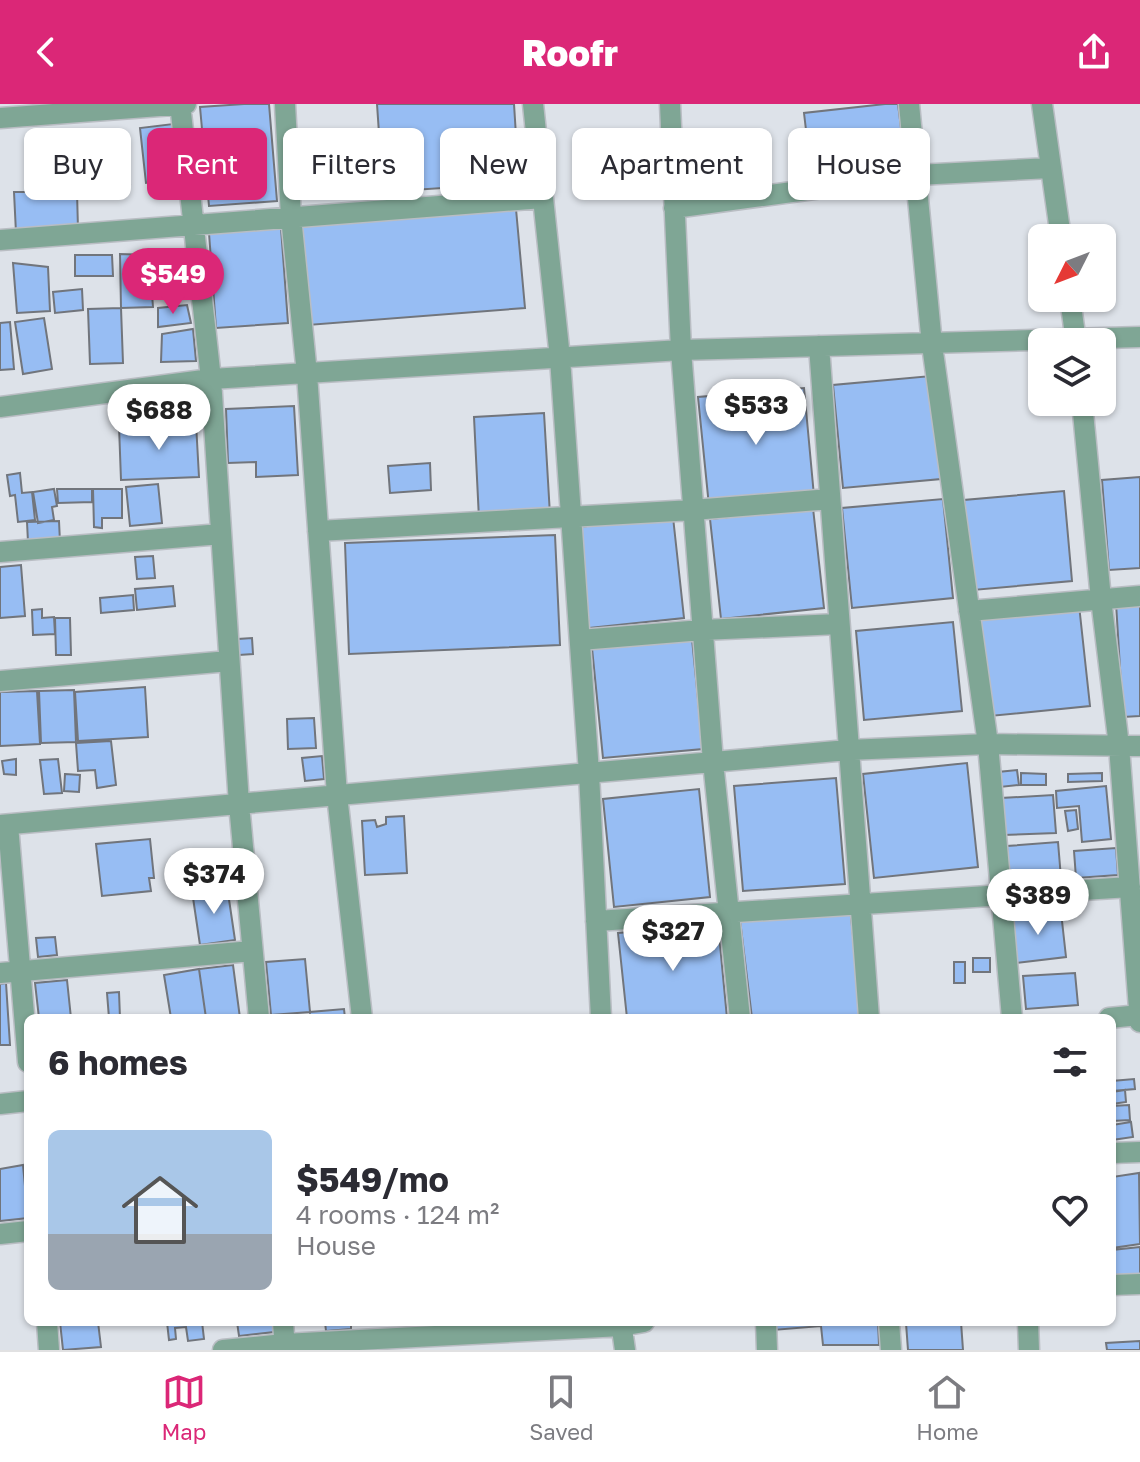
<!DOCTYPE html>
<meta charset="utf-8">
<style>
body{margin:0;font-family:"Golos Text",sans-serif;background:#f2f2f3;color:#2b2b33;height:100vh;display:flex;flex-direction:column;font-size:30px;white-space:nowrap}
*{box-sizing:border-box;margin:0}
p{font-size:26px;color:#7c7c81}
.icon{flex:none;width:44px;height:44px;fill:none;stroke:currentColor;stroke-width:2;stroke-linecap:round;stroke-linejoin:round}
.map{position:relative;flex:1;overflow:hidden}
.panel{position:absolute;left:24px;top:910px;width:1092px;height:312px;display:flex;flex-direction:column;background:#fff;border-radius:12px;box-shadow:0 2px 6px #0004}
.panel>*{flex:none}
.top-card{position:absolute;left:24px;top:24px;width:1092px;height:72px;display:flex;gap:16px}
.needle{width:52px;rotate:228deg}
.controls{position:absolute;left:1028px;top:120px;display:grid;gap:16px}
.controls a{display:grid;place-items:center;width:88px;height:88px;border-radius:12px;background:#fff;box-shadow:0 2px 6px #0004;font-size:40px}
.price{position:absolute;translate:-50% -68px;padding:0 18px;border-radius:28px;background:#fff;color:#222;font-size:26px;line-height:52px;filter:drop-shadow(0 2px 4px #0008)}
.price::after{content:'';position:absolute;left:50%;top:48px;width:24px;height:18px;margin-left:-12px;background:inherit;clip-path:polygon(0 0,100% 0,50% 100%)}
.price.on{background:#db2777;color:#fff}
ul{padding:0;list-style:none}
li{display:flex;align-items:center;gap:24px;height:200px;padding:0 24px}
li span{display:grid;place-items:center;flex:none;width:224px;height:160px;border-radius:12px;color:#555}
li>.icon{margin-inline-start:auto}
span .icon{width:96px;height:96px;fill:#fffc;stroke-width:1}
li b{font-size:34px}
h2{display:flex;justify-content:space-between;align-items:center;height:96px;padding:0 24px;font-size:34px}
.chip{padding:0 28px;border-radius:12px;background:#fff;box-shadow:0 2px 6px #0004;font-size:28px;line-height:72px}
.chip.on{background:#db2777;color:#fff}
header{display:flex;justify-content:space-between;align-items:center;height:104px;padding:0 24px;background:#db2777;color:#fff;font-size:36px;font-weight:800}
.tabs{display:flex;justify-content:space-around;align-items:center;height:112px;border-top:2px solid #e1e1e2;background:#fff;font-size:22px;color:#7c7c81}
.tabs a{display:grid;justify-items:center;gap:4px}
.tabs .on{color:#db2777}
.map>svg:first-child{display:block}
.building{fill:#97bdf3;stroke:#71757c;stroke-width:2}
.lines{fill:none;stroke-linecap:round;stroke-linejoin:round}
.minor-casing{stroke:#b9bdc3;stroke-width:23}
.minor{stroke:#7fa695;stroke-width:20}
</style>
<header><svg class="icon" aria-label="back" viewBox="0 0 24 24"><path d="M15 5l-7 7 7 7"/></svg>Roofr<svg class="icon" aria-label="share" viewBox="0 0 24 24"><path d="M12 15V3M7 8l5-5 5 5M5 13v7h14v-7"/></svg></header>
<div class="map">
<svg width="1140" height="1246" viewBox="0 0 1140 1246">
<rect width="100%" height="100%" fill="#dde2e9"/>
<path class="building" d="M244,0H269L277,97L209,102L200,3Z
M377,0H514L519,79L383,88Z
M885,0H898L902,32L808,43L804,9Z
M173,20L179,75L146,79L140,24Z
M339,38L344,92L297,95L294,40Z
M36,42L75,43L74,86L45,85Z
M126,45L130,80L110,81L107,47Z
M14,88H77L78,125L16,129Z
M516,105L525,204L308,221L300,122Z
M281,124L288,219L216,224L209,129Z
M120,150L149,151L153,203L121,204Z
M75,151H112L113,172H75Z
M13,159L48,163L50,207L17,209Z
M82,185L83,206L55,209L53,188Z
M187,201L191,219L158,223V204Z
M121,204L123,259L90,260L88,205Z
M44,214L52,265L23,270L15,218Z
M10,218L14,265L0,266V219Z
M193,225L196,257L161,258L162,230Z
M931,272L941,375L843,384L833,281Z
M804,284L814,392L709,402L698,293Z
M294,302L298,371L256,373V358L228,359L226,305Z
M544,309L550,411L479,415L474,313Z
M196,319L199,373L121,376L119,322Z
M430,359L431,386L390,389L388,362Z
M20,369L22,389L32,388L35,416L18,418L15,391L10,392L7,371Z
M1140,373V464L1109,466L1102,376Z
M158,380L162,419L130,422L126,383Z
M54,385L57,402L52,403L54,416L38,419L33,388Z
M57,385H92V398L58,399Z
M93,385H122V414H102V424L94,423Z
M1064,387L1072,477L973,486L964,396Z
M943,395L953,494L852,504L842,404Z
M813,404L824,504L721,515L710,415Z
M673,413L684,514L589,524L578,423Z
M59,417L60,438H28L27,418Z
M555,431L560,541L349,550L345,439Z
M153,452L155,474L137,475L135,453Z
M21,461L25,512L0,514V463Z
M173,482L175,502L137,506L135,485Z
M133,491L134,506L101,509L100,494Z
M1140,498V612L1123,613L1116,499Z
M1079,501L1090,602L990,612L978,512Z
M42,505V514L54,513L55,530L33,531L32,506Z
M55,514H70L71,551H56Z
M953,518L962,607L864,616L856,527Z
M252,534L253,550L239,551L238,535Z
M692,535L703,645L603,654L592,544Z
M145,583L148,633L78,637L75,588Z
M74,586L76,638L41,639L39,587Z
M37,587L40,640L0,642V588Z
M314,614L316,644L288,645L287,615Z
M111,637L116,681L97,684L95,666L78,667L76,639Z
M322,652L324,675L305,677L302,654Z
M16,655V671L4,670L2,657Z
M58,655L62,689L44,690L40,656Z
M967,659L978,763L874,774L863,670Z
M1017,666L1019,681L1000,683L998,668Z
M1021,669L1046,670V681H1021Z
M1102,669V677L1068,678V670Z
M65,670L80,671L79,688L64,687Z
M836,674L845,780L743,787L734,682Z
M1106,682L1111,735L1082,738L1079,702L1057,704L1056,687Z
M699,685L710,793L614,803L603,695Z
M1053,691L1056,729L1003,731L1001,694Z
M1076,706L1078,725L1068,727L1065,707Z
M404,712L407,769L365,771L362,717L375,716L377,723L386,720V713Z
M150,735L154,774H149L151,787L102,792L96,740Z
M1058,738L1061,774L1009,778L1007,742Z
M1116,744L1118,771L1076,774L1074,747Z
M227,782L235,836L200,841L192,787Z
M850,804L862,914H752L740,816Z
M1061,808L1066,853L1015,859L1010,813Z
M718,820L727,914H627L618,829Z
M55,833L57,851L38,853L36,834Z
M973,854H990V868H973Z
M305,855L310,908L271,911L266,858Z
M954,858H965V879H954Z
M233,861L240,914H206L199,865Z
M199,865L206,914H171L164,871Z
M1075,869L1078,901L1026,905L1023,872Z
M67,876L71,914H39L35,879Z
M6,879L10,941H0V880Z
M119,888L120,914H109L107,889Z
M344,905L345,914H310V908Z
M1134,975L1135,985L1112,987V977Z
M1125,986L1126,998L1112,1000V988Z
M1129,1001L1130,1016L1112,1017V1002Z
M1131,1018L1133,1033L1112,1036V1021Z
M23,1061L28,1114L0,1117V1065Z
M1139,1069L1140,1140L1112,1144V1073Z
M1140,1143V1170L1112,1173V1146Z
M60,1218H98L101,1243L63,1246Z
M167,1218H202L204,1235L188,1237L186,1223L175,1224L176,1235L169,1236Z
M237,1218H273L274,1228L239,1232Z
M325,1218H351V1225L326,1227Z
M773,1218H878L879,1241H823L821,1222L773,1226Z
M961,1218L963,1246H908L906,1219Z
M1140,1237V1246H1107L1106,1239Z"/>
<g class="lines">
<g class="minor-casing">
<path id="minor" d="M180,0L211,275L239,700L259,914
M285,0L291,113L307,270L337,691L362,914
M533,0L560,254L589,669L601,914
M670,0L681,246L713,658L740,914
M909,0L932,241L988,640L1012,914
M1042,0L1061,134
M0,14L186,0
M674,104L917,71L1050,64
M0,136L543,94
M1070,194L1076,238
M819,242L869,914
M1082,298L1101,495L1119,642L1140,918
M0,303L211,275L681,246L1140,233
M318,427L693,406L830,395
M0,448L221,430
M969,507L1140,492
M580,536L702,526L839,520
M0,577L229,557
M0,721L848,646L988,640L1140,642
M8,721L28,958
M596,817L1130,783
M0,869L252,847
M1109,914L1140,911
M0,1000L28,997
M1112,1049L1140,1048
M0,1130L28,1127
M1112,1181L1140,1180
M47,1218L49,1246
M283,1218L285,1246
M621,1218L625,1246
M766,1218L767,1246
M889,1218L891,1246
M1028,1218L1029,1246
M223,1246L284,1240L621,1222L644,1218"/>
</g>
<use href="#minor" class="minor"/>
</g>
</svg>
<div class="controls">
<a><svg class="needle" viewBox="-14 -14 28 28"><path d="M0-13l5 13h-10z" fill="#e53935"/><path d="M0 13l5-13h-10z" fill="#7c7c81"/></svg></a>
<a><svg class="icon" aria-label="layers" viewBox="0 0 24 24"><path d="M12 4l9 5-9 5-9-5zM3 14l9 5 9-5"/></svg></a>
</div>
<b class="price on" style="left:173px;top:212px">$549</b>
<b class="price" style="left:756px;top:343px">$533</b>
<b class="price" style="left:159px;top:348px">$688</b>
<b class="price" style="left:214px;top:812px">$374</b>
<b class="price" style="left:1038px;top:833px">$389</b>
<b class="price" style="left:673px;top:869px">$327</b>
<div class="top-card">
<a class="chip">Buy</a>
<a class="chip on">Rent</a>
<a class="chip">Filters</a>
<a class="chip">New</a>
<a class="chip">Apartment</a>
<a class="chip">House</a>
</div>
<section class="panel">
<h2>6 homes<svg class="icon" aria-label="filters" viewBox="0 0 24 24"><path d="M4 7h16M4 17h16"/><circle cx="9" cy="7" r="2"/><circle cx="15" cy="17" r="2"/></svg></h2>
<ul>
<li><span style="background:linear-gradient(#a9c7e8 65%,#9aa5b1 0)"><svg class="icon" aria-label="home" viewBox="0 0 24 24"><path d="M3 11l9-7 9 7M6 9v11h12V9"/></svg></span><div><b>$549/mo</b><p>4 rooms · 124 m²</p><p>House</p></div><svg class="icon" aria-label="heart" viewBox="0 0 24 24"><path d="M12 20l-8-8c-3-5 5-10 8-4 3-6 11-1 8 4z"/></svg></li>
</ul>
</section>
</div>
<nav class="tabs">
<a class="on"><svg class="icon" aria-label="map" viewBox="0 0 24 24"><path d="M3 6l6-2 6 2 6-2v14l-6 2-6-2-6 2zM9 4v14M15 6v14"/></svg>Map</a>
<a><svg class="icon" aria-label="saved" viewBox="0 0 24 24"><path d="M7 4h10v16l-5-4-5 4z"/></svg>Saved</a>
<a><svg class="icon" aria-label="home" viewBox="0 0 24 24"><path d="M3 11l9-7 9 7M6 9v11h12V9"/></svg>Home</a>
</nav>
